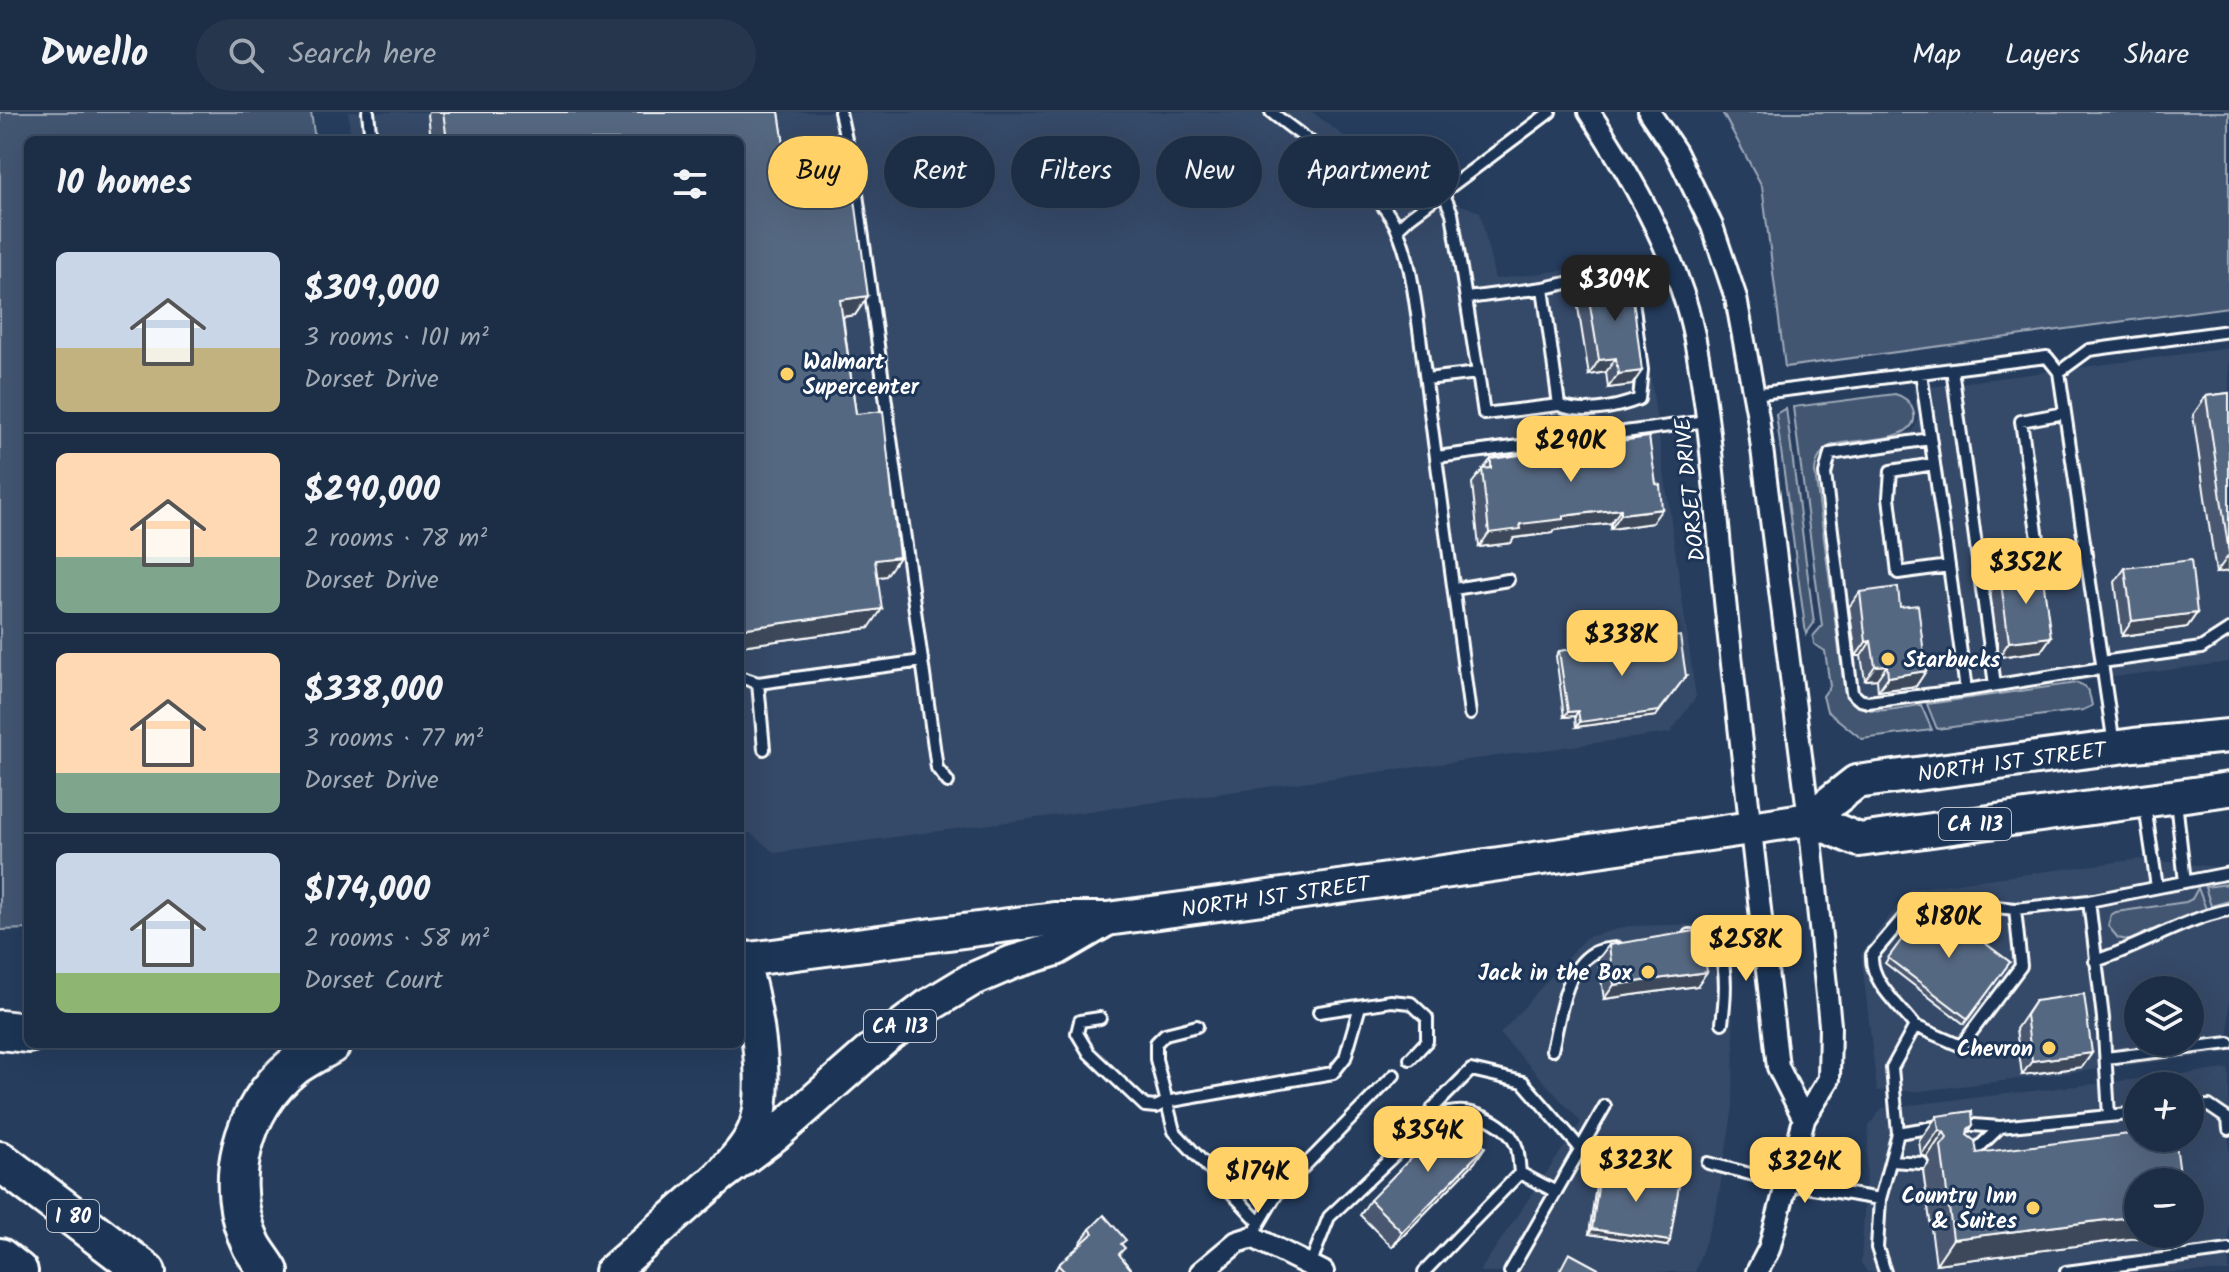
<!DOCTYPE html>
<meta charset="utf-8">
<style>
body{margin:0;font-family:Kalam,sans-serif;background:#25364d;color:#f1f3f6;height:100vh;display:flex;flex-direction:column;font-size:30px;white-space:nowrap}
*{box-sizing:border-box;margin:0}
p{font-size:26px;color:#a0a8b3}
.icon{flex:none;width:44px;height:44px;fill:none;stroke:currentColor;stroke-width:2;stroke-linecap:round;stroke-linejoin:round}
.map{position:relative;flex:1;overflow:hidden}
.details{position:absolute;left:24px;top:24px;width:720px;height:912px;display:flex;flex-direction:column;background:#1c2e46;border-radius:12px;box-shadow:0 8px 32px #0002,0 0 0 2px #3a4a5f}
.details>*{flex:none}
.guide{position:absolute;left:768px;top:24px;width:760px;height:72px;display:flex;gap:16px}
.controls{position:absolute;left:2124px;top:864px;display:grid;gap:16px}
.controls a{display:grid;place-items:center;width:80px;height:80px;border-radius:50%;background:#1c2e46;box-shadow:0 8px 32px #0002,0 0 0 2px #3a4a5f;font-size:40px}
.price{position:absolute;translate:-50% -68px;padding:0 18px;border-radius:16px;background:#ffd166;color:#111;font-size:26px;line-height:52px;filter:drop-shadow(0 2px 4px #0008)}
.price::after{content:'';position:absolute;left:50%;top:48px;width:24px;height:18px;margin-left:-12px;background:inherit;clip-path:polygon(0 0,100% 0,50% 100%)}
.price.active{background:#222;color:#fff}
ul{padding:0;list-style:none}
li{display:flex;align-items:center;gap:24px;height:200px;padding:0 32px}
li+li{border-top:2px solid #3a4a5f}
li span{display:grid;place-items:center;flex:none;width:224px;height:160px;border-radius:12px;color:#555}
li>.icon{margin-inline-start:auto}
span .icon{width:96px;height:96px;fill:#fffc;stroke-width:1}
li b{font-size:34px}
h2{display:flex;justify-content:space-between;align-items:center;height:96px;padding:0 32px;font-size:34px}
.chip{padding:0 28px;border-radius:36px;background:#1c2e46;box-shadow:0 8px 32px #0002,0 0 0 2px #3a4a5f;font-size:28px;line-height:72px}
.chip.active{background:#ffd166;color:#111}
header{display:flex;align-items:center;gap:48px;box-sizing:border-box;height:112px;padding:0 40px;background:#1c2e46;border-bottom:2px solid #3a4a5f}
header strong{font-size:38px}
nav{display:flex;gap:44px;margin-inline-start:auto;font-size:28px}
.search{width:560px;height:72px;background:#25364d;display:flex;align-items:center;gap:20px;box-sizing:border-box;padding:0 28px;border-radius:44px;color:#a0a8b3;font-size:30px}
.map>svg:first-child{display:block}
.built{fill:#344a68;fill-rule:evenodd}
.green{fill:#425672;stroke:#a0aab8;stroke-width:2}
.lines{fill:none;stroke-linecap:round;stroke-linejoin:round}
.lane-casing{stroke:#fff;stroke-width:16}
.street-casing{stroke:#fff;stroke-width:26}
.primary-casing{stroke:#fff;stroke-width:38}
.highway-casing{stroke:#fff;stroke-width:44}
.lane{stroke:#1d3557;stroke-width:10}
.street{stroke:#1d3557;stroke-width:20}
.primary{stroke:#1d3557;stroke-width:32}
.highway{stroke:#1d3557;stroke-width:38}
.wall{fill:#49596f;stroke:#fff;stroke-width:2}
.shaded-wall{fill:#3c485a;stroke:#fff;stroke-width:2}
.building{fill:#556781;stroke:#fff;stroke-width:2}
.poi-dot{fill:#ffd166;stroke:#1d3557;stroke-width:3}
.labels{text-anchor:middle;stroke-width:6;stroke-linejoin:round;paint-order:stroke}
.shield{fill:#1d3557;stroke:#bbc2cd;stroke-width:2}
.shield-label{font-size:20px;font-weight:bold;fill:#fff}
.poi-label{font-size:22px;font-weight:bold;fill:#fff;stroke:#1d3557;text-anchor:end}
.street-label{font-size:22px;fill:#fff;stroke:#1d3557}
</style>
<header>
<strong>Dwello</strong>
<div class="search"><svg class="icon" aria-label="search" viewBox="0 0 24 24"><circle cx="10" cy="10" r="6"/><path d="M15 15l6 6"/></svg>Search here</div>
<nav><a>Map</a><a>Layers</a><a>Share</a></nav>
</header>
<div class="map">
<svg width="2229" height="1160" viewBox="0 0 2229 1160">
<rect width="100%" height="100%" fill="#263d5e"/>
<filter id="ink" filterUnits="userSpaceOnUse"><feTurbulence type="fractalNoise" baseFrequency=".0125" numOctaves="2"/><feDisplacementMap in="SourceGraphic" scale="16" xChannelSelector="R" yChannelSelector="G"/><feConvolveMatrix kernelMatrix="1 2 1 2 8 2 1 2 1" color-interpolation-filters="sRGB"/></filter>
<g filter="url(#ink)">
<path class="built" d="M348,0H1312L1408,72L1480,100L1495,167L1618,151L1630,159L1638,176L1696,585L1670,621L775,741L750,721H740V28H351Z
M2229,236V550L1871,597L1854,589L1848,582L1845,570L1817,361L1821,345L1831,335L1913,319L1918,308L1913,277Z
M2140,747L2217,755L2229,754V941L1921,979H1877L1861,842L1910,777ZM2138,878H2190V930H2138Z
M1704,812L1722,824L1729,844L1734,933L1733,995L1717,1094L1695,1160H1479L1581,1010L1500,922L1585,826L1628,814Z
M2227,957L2229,959V1160H1867L1861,1151L1869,1014L1882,996ZM2138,974H2190V1026H2138ZM2138,1070H2190V1122H2138Z"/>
<path class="green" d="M0,0H311L315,28H28V817L0,818Z
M1722,0H2229V195L1785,255L1762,74Z
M1895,282C1903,284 1910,289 1913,298C1925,334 1848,325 1830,334C1820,340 1816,349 1815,360L1845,582C1862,608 1895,596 1921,593L1932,618L1862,627L1827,599L1823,584L1830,574L1825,539L1814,532L1813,524L1822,514L1793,295Z
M1786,296L1814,511L1806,522L1776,302Z
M2077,571C2089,574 2090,583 2092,594L2083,598L1937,617L1927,592Z
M2229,772V789L2211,794L2205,775Z
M2198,776L2206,797L2132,829L2118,826L2108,814L2111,803L2116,800L2186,790L2192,787Z"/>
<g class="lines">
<g class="lane-casing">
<path id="lane" d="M368,0L371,28
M840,0L855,68L937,656L948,670
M1271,0C1307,29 1379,75 1397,117C1409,144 1413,174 1417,202L1470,602
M1397,117L1411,104L1550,0
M1543,176C1563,173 1600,160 1619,166C1626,169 1629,175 1632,180L1642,258L1639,287C1616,296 1582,303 1559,293
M1467,186L1543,176L1559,293L1484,302L1478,261
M1952,257L1995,573
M2059,260L2089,238L2229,219
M1921,261L1934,352L1891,359L1889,385L1898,461L1949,454L1966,578
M1426,267L1478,261L1452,101L1443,81
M1754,282L2047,245L2059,260L2114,633
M2065,301L2021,309L2040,441L2085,434
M1930,327L1830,342L1825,362L1852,581L1860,588L1868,590L1966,578L2103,556
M1437,345L1707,309
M1934,352L1949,454
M1454,477L1508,468
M2102,550L2201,536L2229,518
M740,565L758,571L923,549
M758,571L764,637
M2176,689L2185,770
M2145,694L2157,775
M2089,789L2103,906L2109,1004
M1689,823C1733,821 1726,881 1722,911
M2095,849C2141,835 2182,807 2229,798
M1319,900L1391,889L1411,891L1427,906V929L1410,947
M1100,906L1080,909L1077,921L1089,941L1145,994L1156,995L1166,990L1333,961L1345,946L1360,894
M1197,914L1165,922L1156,931V947L1174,1019L1259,1110
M1915,914C1900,894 1870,870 1872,843L1916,791L1928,788L2015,797
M1552,938C1560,907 1563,859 1593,841C1600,837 1609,837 1617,836
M2106,946L2229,931
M2190,996L2209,994L2228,1007L2229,1017
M1960,1012L2000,1015L2138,1001
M1426,1013C1433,1009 1441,1003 1449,1001C1473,995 1509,1012 1517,1036C1519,1044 1519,1053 1520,1061
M1898,1021L1892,956L1915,914L1961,934L2021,854L2015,797L2089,789L2229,761
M1966,1042L1975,1039L2000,1015
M1891,1049L1922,1051
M1708,1051L1788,1072L1880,1087
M1257,1115L1276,1083L1394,963
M1310,1153L1329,1105L1426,1013L1433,996L1471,958L1523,970L1581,1037
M1424,1160L1520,1061L1556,1080
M1510,1160L1605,994
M1885,1160L1877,1136L1880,1087L1898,1021L1940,1014
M2066,1160L2229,1138"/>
</g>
<g class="street-casing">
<path id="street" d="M1589,0C1633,66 1678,145 1694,223C1713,318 1717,420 1728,517C1745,663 1761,809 1778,955L1804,1007
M1649,0L1676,40L1712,114L1736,186L1758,305L1809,707L1830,913L1829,967L1804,1007L1769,1137L1757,1160
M1201,1160L1237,1130L1253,1125L1323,1160"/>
</g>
<g class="primary-casing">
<g id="primary">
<path d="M1809,707L1859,728L2229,677"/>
<path id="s1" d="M720,1064C733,1049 749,1034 756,1014C770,974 755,889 742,848L1054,807H1107L1248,788L1751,716L1809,707L1856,670L2134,633L2229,624"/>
<path d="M611,1160L720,1064L776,1022L884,927L928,894L971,868L1013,850L1056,837L1107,807"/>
</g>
</g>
<g class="highway-casing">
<path id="highway" d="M740,849L742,848
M0,918L28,921
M0,1049L146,1160
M0,1146L18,1160
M269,1160C264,1151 257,1143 252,1134C222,1072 241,997 294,954C305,946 319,939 331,932"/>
</g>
<use href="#lane" class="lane"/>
<use href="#street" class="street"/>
<use href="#primary" class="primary"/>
<use href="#highway" class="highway"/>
</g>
<path class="wall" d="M429,0H779L790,73L868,184L855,203L843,205L856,302L886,464L878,465L869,516L740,534V28H431L428,2Z
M1586,169L1632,273L1608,276L1606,260L1589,263L1576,183Z
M2229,281V459L2216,461L2193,303L2206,284Z
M1649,325L1652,411L1611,417V411L1555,418L1553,421L1514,426L1511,431L1479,435L1472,371L1491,347Z
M2125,456L2197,501L2187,515L2122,524L2115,470Z
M2000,464L2051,525L2041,539L1999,545L1990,479Z
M1860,480L1900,495L1926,559L1916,574L1878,579L1877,567L1865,568L1861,544H1856L1849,495Z
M1640,529L1656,604L1576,615L1575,604L1564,605L1556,544L1559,539L1599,540L1636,534Z
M1928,792L2010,850L1964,912L1885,851Z
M1609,833L1697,874L1604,887L1598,847Z
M2035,889L2092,941L2082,955L2022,963L2016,917Z
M1937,1004L1973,1013L1967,1023L1977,1041L2138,1122H2168L1936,1152L1923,1059L1930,1050L1927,1045L1921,1043L1919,1029Z
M1475,1050L1392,1135L1360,1103L1370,1088Z
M1601,1055L1667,1134L1589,1122L1598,1060Z
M1090,1117L1122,1133L1120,1144L1133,1160H1054L1058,1153L1081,1133L1080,1131Z"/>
<path class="shaded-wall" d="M868,184L855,203L827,207L840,188Z
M1616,246L1606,260L1589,263L1599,248Z
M1642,259L1632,273L1608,276L1618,262Z
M1621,397L1611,411L1555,418L1553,421L1514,426L1511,431L1479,435L1489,421L1520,412L1563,404Z
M1662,397L1652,411L1611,417L1621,402Z
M2229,443V459L2216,461Z
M899,445L886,464L862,467L875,448Z
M882,497L869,516L740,534V517Z
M2197,501L2187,515L2122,524L2132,509Z
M2051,525L2041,539L1999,545L2009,530Z
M1871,529L1861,544H1856L1866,530Z
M1887,553L1877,567L1865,568L1875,554Z
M1926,559L1916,574L1878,579L1888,565Z
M1686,564L1656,604L1576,615L1580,610Z
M1578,599L1575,604L1564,605L1568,600Z
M1707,860L1697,874L1604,887L1614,873Z
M2092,941L2082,955L2022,963L2032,949Z
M1939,1018L1944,1020L1927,1045L1921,1043Z
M1485,1035L1475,1050L1392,1135L1402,1120Z
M2138,1104V1122H2168L1936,1152L1953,1127Z
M1592,1117L1670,1129L1667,1134L1589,1122Z"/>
<path class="building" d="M443,0H779L790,73L852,65L868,184L840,188L856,302L883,299L899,445L875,448L882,497L740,517V28H447Z
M1624,163L1628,188L1633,187L1642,259L1618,262L1616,246L1599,248L1586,169Z
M2229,281V441L2206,284Z
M1649,325L1656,372L1660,373L1662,397L1621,402V397L1563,404V407L1520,412L1521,417L1489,421L1482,357L1491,356V347Z
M2191,448L2197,501L2132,509L2125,456Z
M2042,459L2051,525L2009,530L2000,464Z
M1898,475L1900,495L1918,493L1926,559L1888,565L1887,553L1875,554L1871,529L1866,530L1860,480Z
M1680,524L1686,564L1659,599L1580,610L1578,599L1568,600L1559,539L1599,533V540L1640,534V529Z
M1932,791L2010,850L1968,907L1888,846L1928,792Z
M1701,818L1707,860L1614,873L1609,833Z
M2084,882L2092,941L2032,949L2026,903L2035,889Z
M1972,999L1973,1013L1968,1017L1967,1023L1975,1029L1977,1041L2138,1021V1026H2169L2170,1033L2176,1032L2181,1070H2138V1104L1953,1127L1941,1034L1947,1026L1944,1020L1939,1018L1937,1004Z
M1453,1003L1485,1035L1402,1120L1370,1088Z
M1601,1055L1680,1067L1670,1129L1592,1117Z
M1104,1103L1126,1128L1121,1132L1125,1136L1119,1142L1133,1160H1065L1058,1153L1093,1121L1090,1117Z
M1569,1141L1604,1160H1559Z"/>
</g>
<g class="poi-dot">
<circle cx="787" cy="262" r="8"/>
<circle cx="1888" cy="547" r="8"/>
<circle cx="1648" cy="860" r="8"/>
<circle cx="2049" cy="936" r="8"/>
<circle cx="2033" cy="1096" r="8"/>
</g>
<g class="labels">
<g class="shield">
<rect x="1939" y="696" width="72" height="32" rx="6"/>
<rect x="864" y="898" width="72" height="32" rx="6"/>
<rect x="47" y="1088" width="52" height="32" rx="6"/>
</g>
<g class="shield-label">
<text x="1975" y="719">CA 113</text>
<text x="900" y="921">CA 113</text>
<text x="73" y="1111">I 80</text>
</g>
<g class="poi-label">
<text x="803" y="257" text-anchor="start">Walmart<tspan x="803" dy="25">Supercenter</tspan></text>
<text x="1904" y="555" text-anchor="start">Starbucks</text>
<text x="1632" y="868">Jack in the Box</text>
<text x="2033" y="944">Chevron</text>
<text x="2017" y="1091">Country Inn<tspan x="2017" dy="25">&amp; Suites</tspan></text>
</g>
<g class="street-label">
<text transform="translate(1689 378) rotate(-96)" y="8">DORSET DRIVE</text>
<text dy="8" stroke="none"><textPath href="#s1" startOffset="1524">NORTH 1ST STREET</textPath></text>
<text dy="8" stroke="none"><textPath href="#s1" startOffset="768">NORTH 1ST STREET</textPath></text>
</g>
</g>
</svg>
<div class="controls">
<a><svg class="icon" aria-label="layers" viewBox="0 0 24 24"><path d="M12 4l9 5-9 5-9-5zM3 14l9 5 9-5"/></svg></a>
<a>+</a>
<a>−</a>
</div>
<b class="price active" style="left:1615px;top:211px">$309K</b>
<b class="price" style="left:1571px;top:372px">$290K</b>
<b class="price" style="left:2026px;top:494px">$352K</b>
<b class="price" style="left:1622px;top:566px">$338K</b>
<b class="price" style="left:1949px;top:848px">$180K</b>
<b class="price" style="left:1746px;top:871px">$258K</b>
<b class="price" style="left:1428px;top:1062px">$354K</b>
<b class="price" style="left:1636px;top:1092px">$323K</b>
<b class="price" style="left:1805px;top:1093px">$324K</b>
<b class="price" style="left:1258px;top:1103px">$174K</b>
<div class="guide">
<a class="chip active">Buy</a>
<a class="chip">Rent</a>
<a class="chip">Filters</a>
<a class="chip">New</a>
<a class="chip">Apartment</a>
</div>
<section class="details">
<h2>10 homes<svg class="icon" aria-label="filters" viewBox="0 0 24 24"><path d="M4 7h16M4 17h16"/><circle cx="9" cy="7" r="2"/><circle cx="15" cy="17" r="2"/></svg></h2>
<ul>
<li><span style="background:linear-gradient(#c9d6e8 60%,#c2b280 0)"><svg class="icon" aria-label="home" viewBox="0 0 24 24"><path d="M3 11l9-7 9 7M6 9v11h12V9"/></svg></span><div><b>$309,000</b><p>3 rooms · 101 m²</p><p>Dorset Drive</p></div></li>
<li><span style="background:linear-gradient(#ffd9b3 65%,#7fa58c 0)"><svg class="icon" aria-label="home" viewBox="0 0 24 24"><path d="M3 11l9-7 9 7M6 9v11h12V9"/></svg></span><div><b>$290,000</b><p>2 rooms · 78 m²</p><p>Dorset Drive</p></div></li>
<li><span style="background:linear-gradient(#ffd9b3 75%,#7fa58c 0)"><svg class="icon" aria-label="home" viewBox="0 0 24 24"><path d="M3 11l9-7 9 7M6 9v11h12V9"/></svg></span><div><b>$338,000</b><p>3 rooms · 77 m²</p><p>Dorset Drive</p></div></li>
<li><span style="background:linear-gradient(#c9d6e8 75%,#8fb573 0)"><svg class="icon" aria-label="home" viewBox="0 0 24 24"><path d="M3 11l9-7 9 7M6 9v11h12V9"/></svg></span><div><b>$174,000</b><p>2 rooms · 58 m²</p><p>Dorset Court</p></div></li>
</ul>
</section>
</div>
